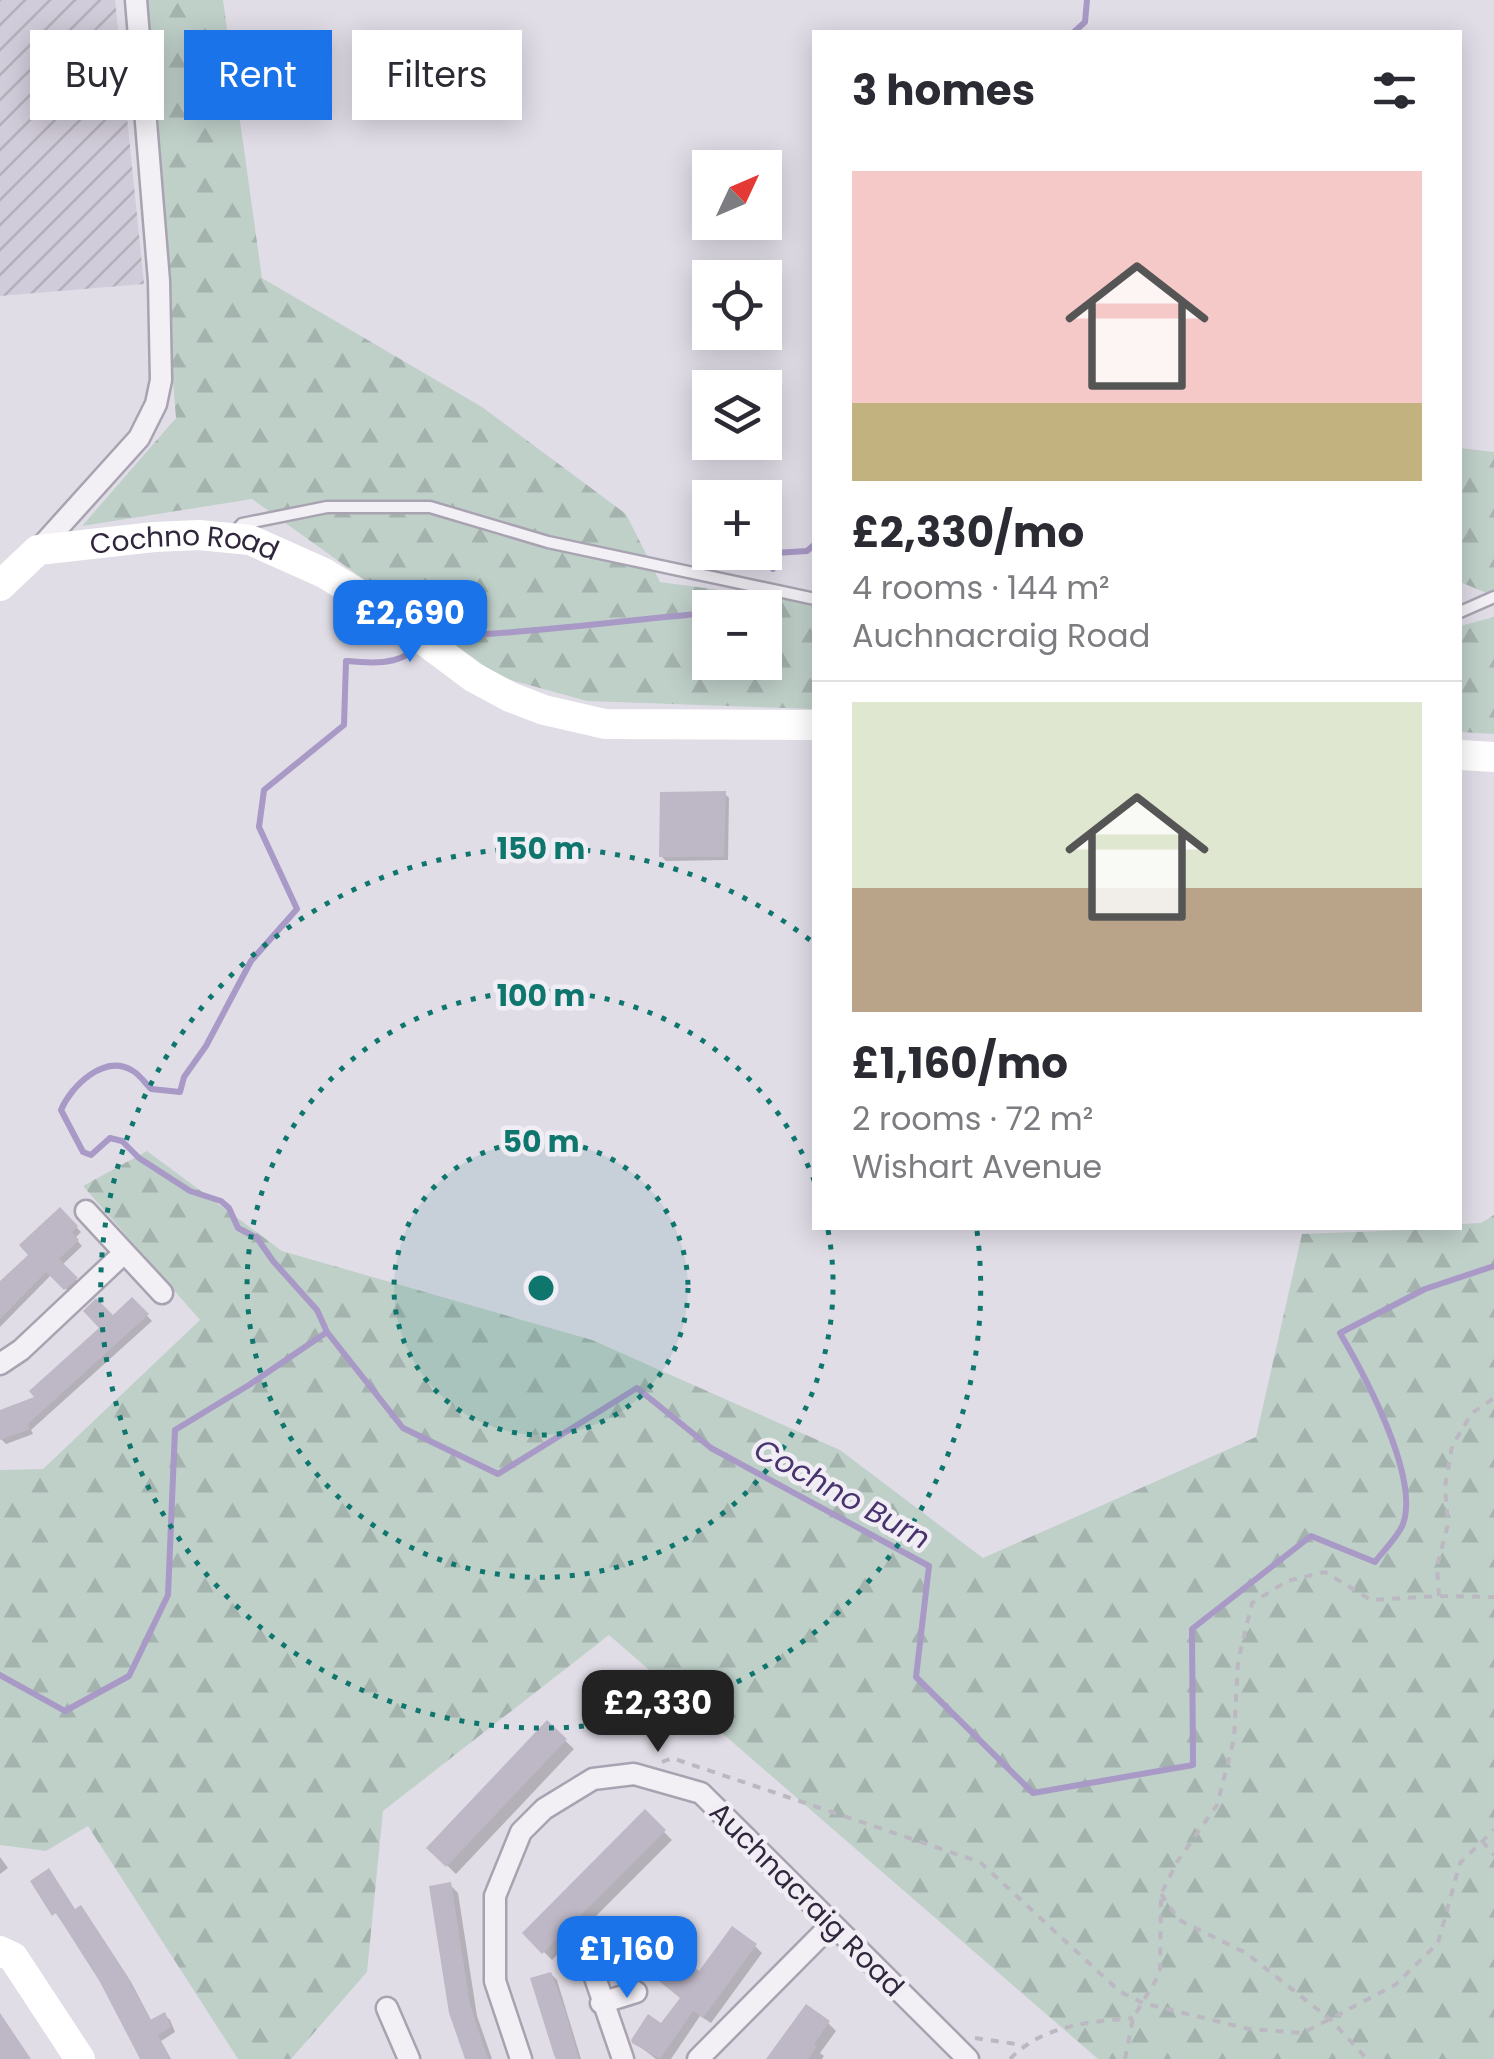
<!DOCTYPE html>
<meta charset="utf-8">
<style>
body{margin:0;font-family:Poppins,sans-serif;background:#f2f2f3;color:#2b2b33;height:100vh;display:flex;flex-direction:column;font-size:38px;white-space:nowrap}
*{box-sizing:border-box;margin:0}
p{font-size:32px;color:#7c7c81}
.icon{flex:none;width:55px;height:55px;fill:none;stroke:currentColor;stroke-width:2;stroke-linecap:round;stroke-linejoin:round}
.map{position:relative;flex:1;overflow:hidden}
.details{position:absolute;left:812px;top:30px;width:650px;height:1200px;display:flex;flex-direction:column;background:#fff;border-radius:0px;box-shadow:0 5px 25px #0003}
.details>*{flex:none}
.top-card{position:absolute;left:30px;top:30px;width:632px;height:90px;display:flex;gap:20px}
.needle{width:65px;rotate:46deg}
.tools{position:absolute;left:692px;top:150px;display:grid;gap:20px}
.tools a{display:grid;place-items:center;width:90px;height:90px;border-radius:0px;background:#fff;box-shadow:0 5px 25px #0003;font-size:50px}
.price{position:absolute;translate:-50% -85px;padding:0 22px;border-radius:20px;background:#1a73e8;color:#fff;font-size:32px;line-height:65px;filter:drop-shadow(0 2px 5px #0008)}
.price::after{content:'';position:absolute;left:50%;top:60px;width:30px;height:22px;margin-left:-15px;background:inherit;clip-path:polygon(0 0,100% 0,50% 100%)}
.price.current{background:#222;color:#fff}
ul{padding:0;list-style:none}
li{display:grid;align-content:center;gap:20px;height:530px;padding:0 40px}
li+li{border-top:2px solid #e1e1e2}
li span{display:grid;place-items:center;height:310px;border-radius:0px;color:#555}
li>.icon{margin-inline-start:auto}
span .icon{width:180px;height:180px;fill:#fffc;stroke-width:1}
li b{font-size:42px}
h2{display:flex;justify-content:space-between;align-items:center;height:120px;padding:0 40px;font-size:42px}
.chip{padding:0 35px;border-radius:0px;background:#fff;box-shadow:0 5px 25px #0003;font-size:35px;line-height:90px}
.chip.current{background:#1a73e8;color:#fff}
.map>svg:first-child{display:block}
.industrial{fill:url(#industrial-furrows)}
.forest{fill:url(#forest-firs);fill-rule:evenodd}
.shadow{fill:#0003}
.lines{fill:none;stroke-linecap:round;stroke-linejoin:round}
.stream{stroke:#a899c6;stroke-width:6}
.building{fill:#beb8c6}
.lane-casing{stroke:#a9a3b1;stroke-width:15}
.street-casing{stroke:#a9a3b1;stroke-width:25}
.path{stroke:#bcb8c1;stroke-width:4;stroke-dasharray:8 8;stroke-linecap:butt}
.lane{stroke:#f2f0f5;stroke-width:10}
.street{stroke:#f2f0f5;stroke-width:20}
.secondary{stroke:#fff;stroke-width:30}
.ring{fill:none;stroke:#0f766e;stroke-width:5;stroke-dasharray:5 10}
.labels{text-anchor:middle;stroke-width:9;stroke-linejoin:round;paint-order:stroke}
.street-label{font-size:28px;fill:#31273d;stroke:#f0edf4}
.water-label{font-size:30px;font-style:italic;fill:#49336f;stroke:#f0edf4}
.centre{fill:#0f766e;stroke:#f0edf4;stroke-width:5}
.ring-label{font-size:30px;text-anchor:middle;font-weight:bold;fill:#0f766e;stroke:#f0edf4;stroke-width:9;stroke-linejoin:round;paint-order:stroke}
</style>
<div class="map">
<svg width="1494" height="2059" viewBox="0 0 1494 2059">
<defs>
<pattern id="industrial-furrows" width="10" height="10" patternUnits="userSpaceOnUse" patternTransform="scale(2.5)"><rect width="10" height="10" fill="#d1ccd9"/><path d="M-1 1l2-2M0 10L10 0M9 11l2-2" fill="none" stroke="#b4afbb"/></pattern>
<pattern id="forest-firs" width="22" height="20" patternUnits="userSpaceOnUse" patternTransform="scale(2.5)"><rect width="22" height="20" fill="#bfd0c9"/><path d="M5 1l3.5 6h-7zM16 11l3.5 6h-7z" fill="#a5b3ae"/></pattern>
</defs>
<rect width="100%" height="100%" fill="#e1dde7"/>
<path class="industrial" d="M0,0H115L144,284L0,296Z"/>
<path class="forest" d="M141,0H223L262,278L482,407L626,514L660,582L815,603V709L587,701L500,677L252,499L82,526L176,418ZM710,608H765V662H710Z
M1460,448L1494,452V596L1460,582Z
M1494,617V734L1460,732V626Z
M147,1151L282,1251L592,1340L840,1450L983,1558L1256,1437L1302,1234L1460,1228V1224L1481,1223L1494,1215V2059H1098L609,1635L383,1811L367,1972L291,2059H238L88,1826L46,1851L0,1845V1470L43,1469L200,1320L83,1186Z"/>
<path class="shadow" d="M724,793L729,798L728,860L666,861L661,856Z
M60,1210L81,1232L75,1238L82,1246L62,1265L80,1284L70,1293L52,1274L0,1327V1285L31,1255Z
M132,1300L152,1321L31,1430L33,1434L6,1444L0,1438V1413L39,1398Z
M548,1724L574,1749L456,1874L429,1848Z
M645,1813L672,1840L552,1960L525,1933Z
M0,1857L8,1868L0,1874Z
M33,1882L76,1911L86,1913L131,1982L152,2022L165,2015L170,2020L175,2032L161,2041L171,2059H142L84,1952Z
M450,1885L458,1893L477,2016L492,2059H467Z
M755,1946L762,1953L711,2023L700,2016L671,2059H656L634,2042L662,2026L700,1974Z
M551,1974L557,1980L581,2059H559Z
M828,2023L836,2031L820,2053L824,2056L822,2059H769Z"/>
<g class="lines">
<path class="stream" d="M1074,32L1085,22L1087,0
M773,569L775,553L807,551L815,544
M454,636C540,632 624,620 710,613
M327,1332L317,1310L273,1261L257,1238L238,1228L229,1208L221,1201L190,1191L139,1158L122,1141L110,1138L91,1155L83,1152L61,1110C71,1086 105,1053 133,1071C140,1075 145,1083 151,1089L180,1092L184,1077L206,1046L251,961L297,909L259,827L264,790L344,725L346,661C368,663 399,666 415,648
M0,1675L65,1711L129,1676L168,1595L175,1430L249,1385L327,1332L403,1428L498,1474L637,1388L711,1448L929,1566L916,1677L1033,1793L1193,1765L1192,1629L1311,1536L1375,1562C1383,1551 1398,1537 1403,1524C1420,1477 1364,1374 1340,1333L1425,1289L1494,1266"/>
</g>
<path class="building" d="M726,791L724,857H659L660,792Z
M60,1207L78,1226L72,1232L79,1240L59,1259L78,1278L64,1290L46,1272L0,1319V1281L28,1255L19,1245Z
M132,1297L149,1314L28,1424L30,1429L0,1440V1410L34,1397L29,1391L99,1328L83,1311L96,1298L113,1315Z
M547,1720L567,1739L446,1867L426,1848Z
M645,1809L666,1830L542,1954L522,1933Z
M49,1868L75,1909L81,1905L126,1974L150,2020L165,2012L171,2027L158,2035L170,2059H140L100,1982L56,1913L52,1916L30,1881Z
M451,1882L470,2005L488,2059H465L449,2013L429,1886Z
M732,1926L757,1944L703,2018L693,2011L660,2059L632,2043L631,2040L648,2014L661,2023L680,1998L628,1956L649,1930L699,1971Z
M551,1972L565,2010L579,2059H556L554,2055L530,1978Z
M806,2004L830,2021L814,2044L817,2046L808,2059H766Z
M0,2013L31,2059H0Z"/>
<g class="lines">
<g class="lane-casing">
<path id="lane" d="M235,532L242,524L327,507H430L548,542L815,599
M1460,612L1494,597"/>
</g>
<g class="street-casing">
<path id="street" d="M38,550L139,438L156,404L161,380L159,281L136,0
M86,1211L162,1293
M0,1364L21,1350L124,1253
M588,1957L623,2059
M601,2003L636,1992
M387,2008L409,2059
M521,2059L495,1981V1896L521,1832L544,1809L593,1779L634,1774L701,1793L968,2059
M698,2059L832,1924"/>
</g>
<path class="path" d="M1439,1596L1437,1566L1448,1524L1445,1487L1452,1446L1472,1413L1494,1398
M662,1762L672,1758L980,1862L1119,1991L1143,2003L1249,2029L1303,2033L1395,1985L1438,1943L1460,1863L1494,1830
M1482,1841L1494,1855
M1161,1894L1179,1920L1246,1953L1331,2020L1367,2059
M975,2038L1023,2045
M1010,2059C1043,2025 1088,2022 1133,2018
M1125,2059L1133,2018L1160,1973L1161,1894L1177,1862L1217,1805L1234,1739L1238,1661L1252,1603L1287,1581L1325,1572L1371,1600L1439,1596L1494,1597"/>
<use href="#lane" class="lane"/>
<use href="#street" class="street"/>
<g class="secondary">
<path id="s1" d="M0,586L38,550L154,537L199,535L250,540L324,573L378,606L473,677L510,697L544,710L605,724L815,725"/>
<path d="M1460,755L1494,757"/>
<path d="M0,1951L13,1957L80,2059"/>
</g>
</g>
<circle cx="541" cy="1288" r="147" fill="#0f766e" fill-opacity=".12"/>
<g class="ring">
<circle cx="541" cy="1288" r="147"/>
<path d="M828 1230A293 293 0 1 1 815 1183"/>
<path d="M977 1231A440 440 0 1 1 815 944"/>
</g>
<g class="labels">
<g class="street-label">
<text dy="10" stroke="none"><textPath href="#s1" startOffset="200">Cochno Road</textPath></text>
<text transform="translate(807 1899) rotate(45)" y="10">Auchnacraig Road</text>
</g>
<g class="water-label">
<text transform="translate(842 1494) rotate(29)" y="10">Cochno Burn</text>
</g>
</g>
<circle cx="541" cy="1288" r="15" class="centre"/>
<g class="ring-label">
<text x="541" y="859">150 m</text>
<text x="541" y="1006">100 m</text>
<text x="541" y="1152">50 m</text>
</g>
</svg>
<div class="tools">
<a><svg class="needle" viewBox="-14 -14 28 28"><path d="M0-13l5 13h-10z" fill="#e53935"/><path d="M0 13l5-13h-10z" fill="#7c7c81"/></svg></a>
<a><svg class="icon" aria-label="locate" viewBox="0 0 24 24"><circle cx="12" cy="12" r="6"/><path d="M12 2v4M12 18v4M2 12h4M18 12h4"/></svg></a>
<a><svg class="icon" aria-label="layers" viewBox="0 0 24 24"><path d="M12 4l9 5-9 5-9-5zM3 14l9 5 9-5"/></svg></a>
<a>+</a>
<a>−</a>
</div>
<b class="price" style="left:410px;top:665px">£2,690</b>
<b class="price current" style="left:658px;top:1755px">£2,330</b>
<b class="price" style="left:627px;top:2001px">£1,160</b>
<div class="top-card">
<a class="chip">Buy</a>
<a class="chip current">Rent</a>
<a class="chip">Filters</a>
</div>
<section class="details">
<h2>3 homes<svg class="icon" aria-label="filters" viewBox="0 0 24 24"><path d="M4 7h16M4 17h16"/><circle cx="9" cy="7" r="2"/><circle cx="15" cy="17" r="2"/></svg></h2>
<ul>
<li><span style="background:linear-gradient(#f6c9c9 75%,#c2b280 0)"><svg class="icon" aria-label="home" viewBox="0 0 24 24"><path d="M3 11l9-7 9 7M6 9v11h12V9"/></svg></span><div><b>£2,330/mo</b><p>4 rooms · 144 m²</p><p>Auchnacraig Road</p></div></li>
<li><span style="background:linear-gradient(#dfe7d0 60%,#b9a48a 0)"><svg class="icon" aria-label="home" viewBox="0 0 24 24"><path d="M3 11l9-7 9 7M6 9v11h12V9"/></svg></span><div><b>£1,160/mo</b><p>2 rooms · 72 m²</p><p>Wishart Avenue</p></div></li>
</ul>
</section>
</div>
